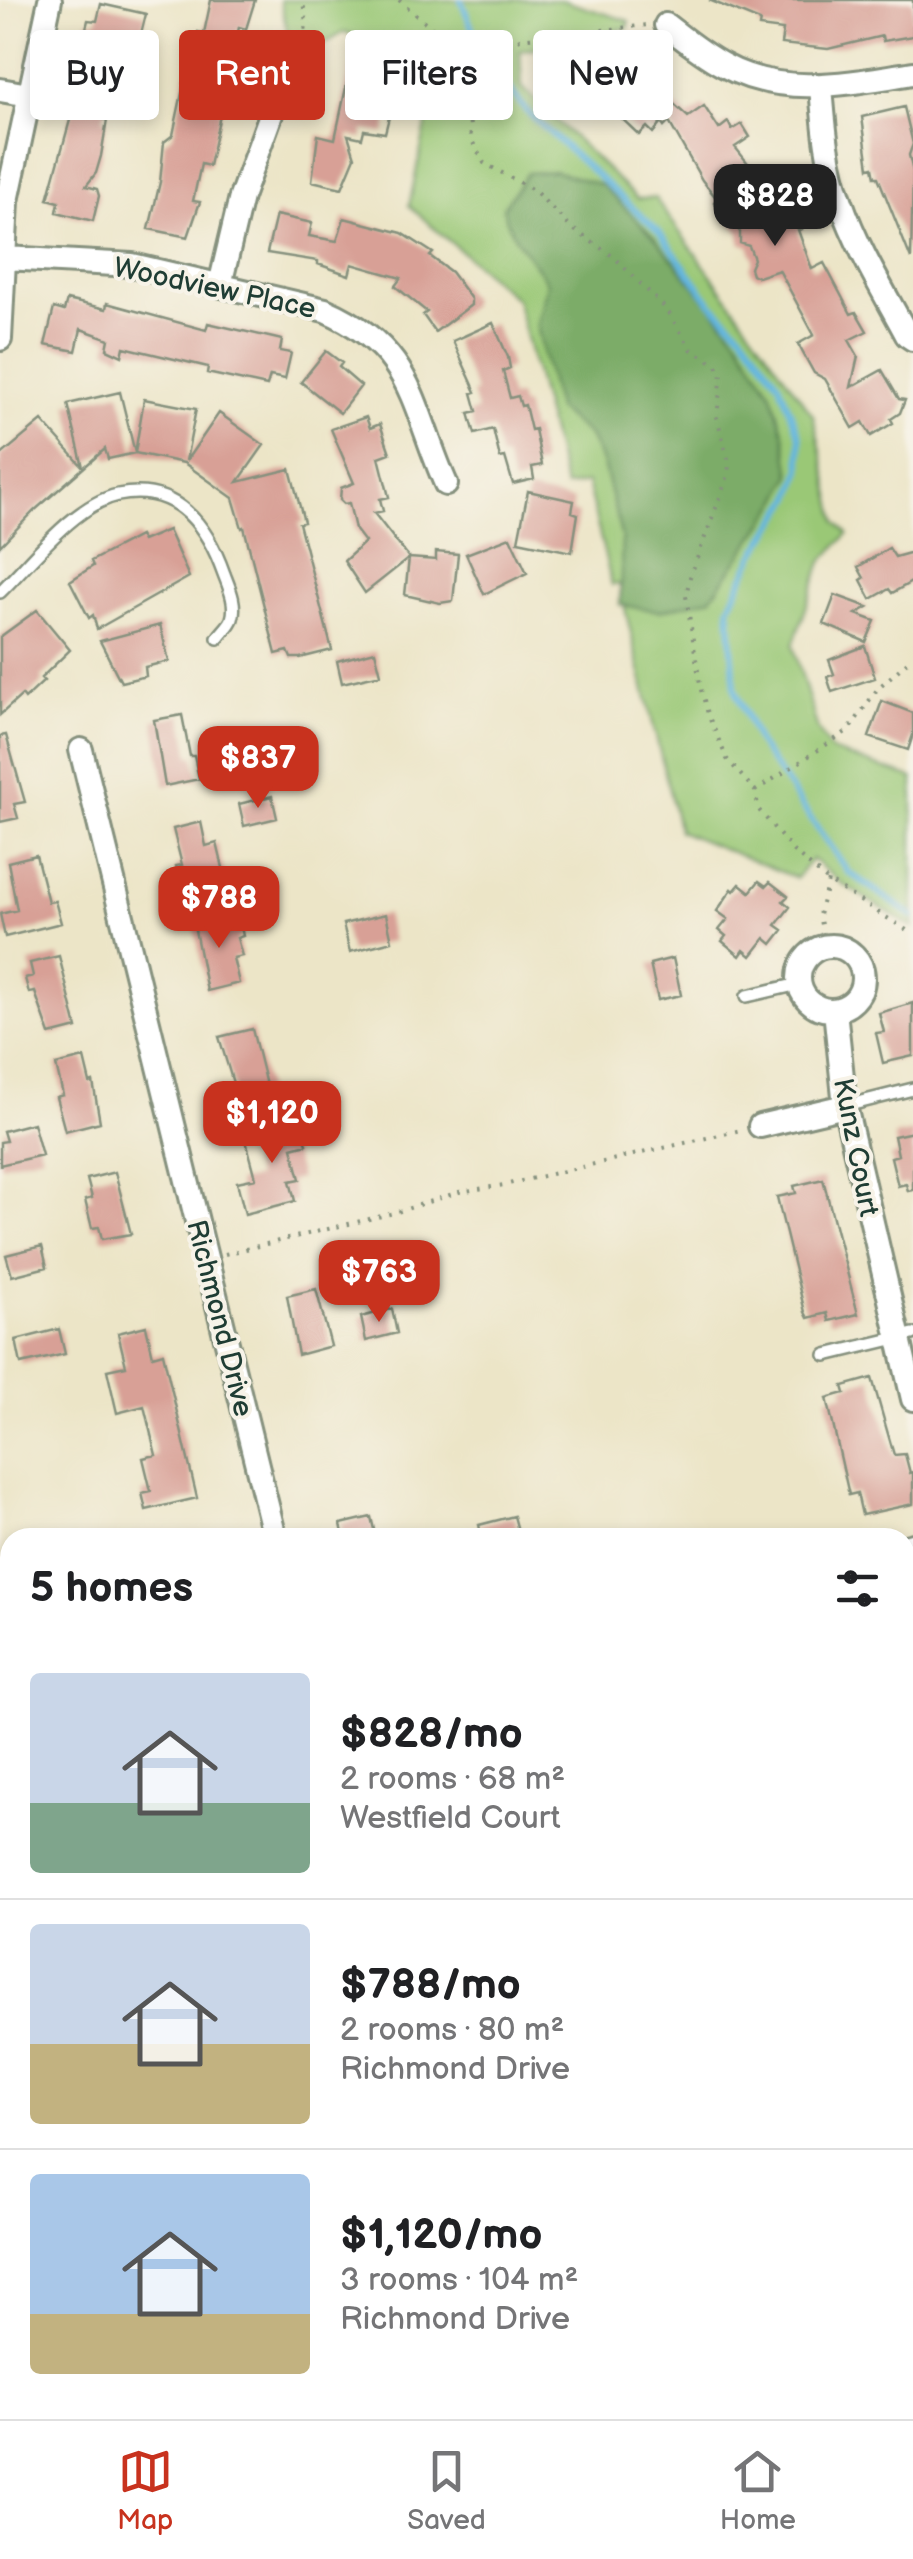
<!DOCTYPE html>
<meta charset="utf-8">
<style>
body{margin:0;font-family:"Balsamiq Sans",sans-serif;background:#f2f2f2;color:#202124;height:100vh;display:flex;flex-direction:column;font-size:38px;white-space:nowrap}
*{box-sizing:border-box;margin:0}
p{font-size:32px;color:#757577}
.icon{flex:none;width:55px;height:55px;fill:none;stroke:currentColor;stroke-width:2;stroke-linecap:round;stroke-linejoin:round}
.map{position:relative;flex:1;overflow:hidden}
.panel{position:absolute;left:0px;top:1528px;width:915px;height:892px;display:flex;flex-direction:column;background:#fff;border-radius:30px 30px 0 0;box-shadow:0 5px 15px #0003}
.panel>*{flex:none}
.banner{position:absolute;left:30px;top:30px;width:855px;height:90px;display:flex;gap:20px}
.price{position:absolute;translate:-50% -85px;padding:0 22px;border-radius:20px;background:#c8321e;color:#fff;font-size:32px;line-height:65px;filter:drop-shadow(0 2px 5px #0008)}
.price::after{content:'';position:absolute;left:50%;top:60px;width:30px;height:22px;margin-left:-15px;background:inherit;clip-path:polygon(0 0,100% 0,50% 100%)}
.price.current{background:#222;color:#fff}
ul{padding:0;list-style:none}
li{display:flex;align-items:center;gap:30px;height:250px;padding:0 30px}
li+li{border-top:2px solid #e0e0e0}
li span{display:grid;place-items:center;flex:none;width:280px;height:200px;border-radius:10px;color:#555}
li>.icon{margin-inline-start:auto}
span .icon{width:120px;height:120px;fill:#fffc;stroke-width:1}
li b{font-size:42px}
h2{display:flex;justify-content:space-between;align-items:center;height:120px;padding:0 30px;font-size:42px}
.chip{padding:0 35px;border-radius:10px;background:#fff;box-shadow:0 5px 15px #0003;font-size:35px;line-height:90px}
.chip.current{background:#c8321e;color:#fff}
.tabs{display:flex;justify-content:space-around;align-items:center;height:140px;border-top:2px solid #e0e0e0;background:#fff;font-size:28px;color:#757577}
.tabs a{display:grid;justify-items:center;gap:5px}
.tabs .current{color:#c8321e}
.map>svg:first-child{display:block}
.green{fill:#9ac876;stroke:#5c8255;stroke-width:2.5}
.forest{fill:#7bac67;stroke:#4d744e;stroke-width:2.5}
.lines{fill:none;stroke-linecap:round;stroke-linejoin:round}
.stream{stroke:#63b6df;stroke-width:6}
.building{fill:#d8a096}
.service-casing{stroke:#86917e;stroke-width:16}
.minor-casing{stroke:#86917e;stroke-width:28}
.secondary-casing{stroke:#86917e;stroke-width:35}
.path{stroke:#86917e;stroke-width:4;stroke-dasharray:2.5 8;stroke-linecap:butt}
.service{stroke:#fff;stroke-width:11}
.minor{stroke:#fff;stroke-width:22}
.secondary{stroke:#fff;stroke-width:30}
.labels{text-anchor:middle;stroke-width:8;stroke-linejoin:round;paint-order:stroke}
.street-label{font-size:28px;fill:#1f3d34;stroke:#f7f3e8}
</style>
<div class="map">
<svg width="913" height="2419" viewBox="0 0 913 2419">
<rect width="100%" height="100%" fill="#f7f3e8"/>
<filter id="ink" filterUnits="userSpaceOnUse"><feTurbulence type="fractalNoise" baseFrequency=".01" numOctaves="2"/><feDisplacementMap in="SourceGraphic" scale="20" xChannelSelector="R" yChannelSelector="G"/><feConvolveMatrix kernelMatrix="1 2 1 2 8 2 1 2 1" color-interpolation-filters="sRGB"/></filter>
<filter id="wash" filterUnits="userSpaceOnUse"><feTurbulence type="fractalNoise" baseFrequency=".0048" numOctaves="4" result="noise"/><feDisplacementMap in="SourceGraphic" scale="40" xChannelSelector="R" yChannelSelector="G"/><feGaussianBlur stdDeviation="2.25" result="paint"/><feColorMatrix in="noise" values="0 0 0 0 0 0 0 0 0 0 0 0 0 0 0 0 0 1.4 0 .05"/><feComposite in="paint" operator="in"/></filter>
<g filter="url(#wash)">
<rect width="100%" height="100%" fill="#ece5c7"/>
<path class="green" d="M280,0H561L629,21L628,28L520,51L522,87L637,199L655,198L813,415L837,522L848,534L822,562L793,645L818,730L831,751L913,778V928L841,883L812,859L796,878L679,831L619,584L612,585L587,483L565,487L516,299L409,206L439,65L433,52L343,32L309,55L292,51Z"/>
<path class="forest" d="M555,171L602,185L656,239L739,340L772,394L784,434L791,475L776,506L711,598L660,611L620,605L622,539L603,464L589,436L557,409L547,370L537,325L547,283C531,255 511,240 503,208L527,173Z"/>
<g class="lines">
<path class="stream" d="M461,0L479,46L526,111L659,232L711,303L744,335L779,383L800,436L801,469L792,497L755,554L729,607L735,689L758,743L848,872L913,916"/>
</g>
<g id="blocks">
<path class="building" d="M211,0H255L246,29L239,27L209,166L201,164L193,201L200,202L188,237L149,229L160,182L164,142L173,135L190,55L192,56L198,32L204,33Z
M709,0H913V36L883,41L882,36L828,49L781,44L783,30L759,27L760,21Z
M101,4L146,14L137,50L122,48L112,83L103,119L107,120L101,156L96,173L86,186L97,189L99,196L93,221L57,212L59,202L48,199L75,102L69,101L88,20L97,21Z
M609,38L622,91L576,104L573,92L563,95L556,68L561,66L557,52Z
M367,42L395,48L391,63L400,65L396,81L389,79L381,115L389,117L385,133L364,130L362,138L348,135L355,157L342,188L312,181L318,135L335,139L354,50L365,53Z
M643,84L649,90L653,85L688,117L704,106L719,129L728,122L732,130L742,124L750,137L735,147L763,182L781,166L797,185L790,192L800,218L802,229L798,230L812,269L824,263L851,314L856,312L867,331L849,340L858,356L851,387L882,370L899,399L905,400L900,413L891,419L893,423L871,436L863,422L853,428L825,379L814,373L798,344L814,335L779,270L758,277L752,274L750,268L754,259L749,246L740,243V232L714,202L717,199L702,180L669,122L664,127L661,123L653,133L647,127L639,135L616,113Z
M904,107L913,144L909,155L913,172L911,259L878,177H875L873,167L869,168L862,117Z
M276,215L312,223L309,236L337,241L344,218L402,233L433,253L430,256L451,272L471,299V305L435,332L423,315L427,312L395,286L401,278L352,264L349,275L318,264V261L267,253Z
M67,300L106,309L107,303L206,330L208,323L282,340L280,351L291,353L285,379L270,376L267,386L207,373L208,367L124,347L122,356L107,349L109,339L81,329L76,351L45,345L54,308L64,311Z
M493,323L508,357L510,368L503,371L510,398L518,396L521,406L525,405L531,430L535,429L542,465L532,467L534,479L513,484L505,457L500,458L493,429L475,434L469,413L477,411L472,393L476,392L453,341Z
M326,351L342,363L339,367L361,386L340,413L301,382Z
M120,392L135,453L108,459L105,449L34,511L0,546V456L42,421L83,467L68,404Z
M144,399L196,409L186,461L219,413L264,445L238,482L290,469L304,522L299,523L332,650L300,658H291L288,651L276,654L244,527L242,528L233,498L184,463L135,453Z
M366,417L370,428L380,424L390,453L379,457L389,497L380,499L383,511L374,513L409,558L436,560V552L458,554L453,601L440,603L405,595L409,558L365,593L344,561L365,542L355,529L349,503L344,504L340,500L341,488L354,483L331,429Z
M528,491L574,501L572,512L578,514L572,552L518,541Z
M168,530L189,577L97,629L93,615L89,618L70,581L93,566L91,561L139,536L142,541Z
M510,537L527,573L484,594L466,554Z
M889,548L895,557L913,552V581L892,593L889,589L871,599L861,580L864,578L858,567Z
M835,595L868,607L856,614L875,621L866,642L824,624Z
M37,610L70,650L41,678L44,681L25,699L22,695L0,715V637Z
M160,625L169,661L145,667L146,676L121,682L100,641Z
M865,646L875,678L832,692L827,677L834,674L829,660Z
M375,651L381,674L342,683L337,661Z
M882,701L913,713V735L908,750L869,737Z
M182,715L190,756H194L199,779L165,786L154,720Z
M6,735L25,802L14,804L18,818L0,822V736Z
M272,796L277,818L244,826L239,804Z
M201,822L206,846L217,843L224,872L214,875L215,881L182,890L176,866L182,865L173,829Z
M36,855L48,902L55,901L61,923L5,937L0,914L17,910L8,862Z
M759,881L766,886L770,882L788,896L783,901L790,907L776,925L783,930L772,944L765,938L751,956L744,950L740,956L722,941L726,936L719,930L728,919L717,911L732,889L734,891L740,884L750,892Z
M238,914L243,936L237,938L242,956L233,958L239,983L207,991L194,925Z
M386,914L392,941L350,952L343,924Z
M59,956L77,1028L50,1035L35,992L29,993L25,978L33,976L30,963Z
M673,958L681,995L658,1000L650,964Z
M913,1003V1056L883,1063L876,1033L884,1032L879,1013Z
M252,1029L267,1089L237,1096L219,1037Z
M84,1058L90,1083L93,1082L100,1122L65,1131L56,1097L63,1095L56,1065Z
M300,1119L307,1144L292,1148L300,1179L290,1181L295,1201L245,1214L237,1182L256,1178L244,1133Z
M33,1123L42,1155L0,1165V1142L6,1141L3,1131Z
M913,1132V1190L908,1191L906,1184L898,1186L891,1157L898,1155L894,1136Z
M115,1172L131,1234L102,1239L99,1227L92,1228L85,1200L92,1198L87,1179Z
M823,1179L858,1314L829,1321L827,1313L808,1318L805,1312L777,1197L796,1193L794,1186Z
M42,1246L47,1267L12,1276L6,1255Z
M316,1289L331,1346L298,1355L287,1296Z
M392,1309L397,1333L366,1341L361,1317Z
M146,1326L153,1356L163,1353L197,1498L146,1510L142,1493L151,1491L143,1458L156,1455L144,1406L117,1413L107,1370L126,1366L118,1333Z
M59,1329L65,1354L21,1364L16,1340Z
M872,1378L894,1455L905,1454L910,1473L913,1472V1504L862,1515L857,1493L849,1495L827,1398L845,1393L843,1386Z
M514,1516L520,1538H482L479,1525Z
M371,1517L376,1538H344L341,1524Z"/>
</g>
</g>
<g filter="url(#ink)">
<use href="#blocks" fill-opacity="0" stroke="#86917e" stroke-width="2.5"/>
<g class="lines">
<g class="service-casing">
<path id="service" d="M0,592C31,562 75,504 118,495C176,483 207,525 224,574C229,587 237,604 232,619C230,625 222,632 218,638
M747,996L799,984
M845,1106L913,1089
M826,1355L913,1334
M905,1541L913,1539
M0,1710L10,1708
M0,2009L10,2007
M0,2220L10,2214
M905,2314L913,2312
M47,2419L69,2413
M592,2419L597,2410"/>
</g>
<g class="minor-casing">
<path id="minor" d="M666,25C684,39 702,54 723,65C783,98 849,83 913,73
M821,86C824,126 827,164 841,202C857,248 884,292 907,335L913,339
M0,90L29,95
M5,258L132,265L325,310C414,349 411,405 446,484
M220,285L241,197L278,95
M0,339L7,201L50,0
M81,750L275,1538
M799 978a32 32 0 1 1 64 0a32 32 0 1 1-64 0Z
M835,1010L845,1106L913,1399
M760,1126L845,1106
M905,1903H913
M905,2124L913,2125
M10,2146V2174
M0,2375L10,2372"/>
</g>
<g class="secondary-casing">
<path id="secondary" d="M905,1705L913,1703
M0,1906L10,1904
M0,1939L10,1936"/>
</g>
<path class="path" d="M399,0L432,28L467,92L471,139L484,163L535,191L570,227L614,257L667,310L691,349L716,364L722,373L717,417L729,463L728,476L690,577L686,596L701,690L709,717L727,759L755,791L759,810L793,851L828,881L913,934
M289,79C304,57 310,26 302,0
M467,92L511,44L520,39L648,25
M755,791L849,730L878,688L913,657
M825,945L819,915L828,881
M225,1254L394,1213L459,1192L504,1185L741,1130"/>
<use href="#service" class="service"/>
<use href="#minor" class="minor"/>
<use href="#secondary" class="secondary"/>
</g>
</g>
<g class="labels">
<g class="street-label">
<text transform="translate(215 287) rotate(12)" y="10">Woodview Place</text>
<text transform="translate(857 1147) rotate(79)" y="10">Kunz Court</text>
<text transform="translate(221 1318) rotate(76)" y="10">Richmond Drive</text>
</g>
</g>
</svg>
<b class="price current" style="left:775px;top:249px">$828</b>
<b class="price" style="left:258px;top:811px">$837</b>
<b class="price" style="left:219px;top:951px">$788</b>
<b class="price" style="left:272px;top:1166px">$1,120</b>
<b class="price" style="left:379px;top:1325px">$763</b>
<div class="banner">
<a class="chip">Buy</a>
<a class="chip current">Rent</a>
<a class="chip">Filters</a>
<a class="chip">New</a>
</div>
<section class="panel">
<h2>5 homes<svg class="icon" aria-label="filters" viewBox="0 0 24 24"><path d="M4 7h16M4 17h16"/><circle cx="9" cy="7" r="2"/><circle cx="15" cy="17" r="2"/></svg></h2>
<ul>
<li><span style="background:linear-gradient(#c9d6e8 65%,#7fa58c 0)"><svg class="icon" aria-label="home" viewBox="0 0 24 24"><path d="M3 11l9-7 9 7M6 9v11h12V9"/></svg></span><div><b>$828/mo</b><p>2 rooms · 68 m²</p><p>Westfield Court</p></div></li>
<li><span style="background:linear-gradient(#c9d6e8 60%,#c2b280 0)"><svg class="icon" aria-label="home" viewBox="0 0 24 24"><path d="M3 11l9-7 9 7M6 9v11h12V9"/></svg></span><div><b>$788/mo</b><p>2 rooms · 80 m²</p><p>Richmond Drive</p></div></li>
<li><span style="background:linear-gradient(#a9c7e8 70%,#c2b280 0)"><svg class="icon" aria-label="home" viewBox="0 0 24 24"><path d="M3 11l9-7 9 7M6 9v11h12V9"/></svg></span><div><b>$1,120/mo</b><p>3 rooms · 104 m²</p><p>Richmond Drive</p></div></li>
</ul>
</section>
</div>
<nav class="tabs">
<a class="current"><svg class="icon" aria-label="map" viewBox="0 0 24 24"><path d="M3 6l6-2 6 2 6-2v14l-6 2-6-2-6 2zM9 4v14M15 6v14"/></svg>Map</a>
<a><svg class="icon" aria-label="saved" viewBox="0 0 24 24"><path d="M7 4h10v16l-5-4-5 4z"/></svg>Saved</a>
<a><svg class="icon" aria-label="home" viewBox="0 0 24 24"><path d="M3 11l9-7 9 7M6 9v11h12V9"/></svg>Home</a>
</nav>
